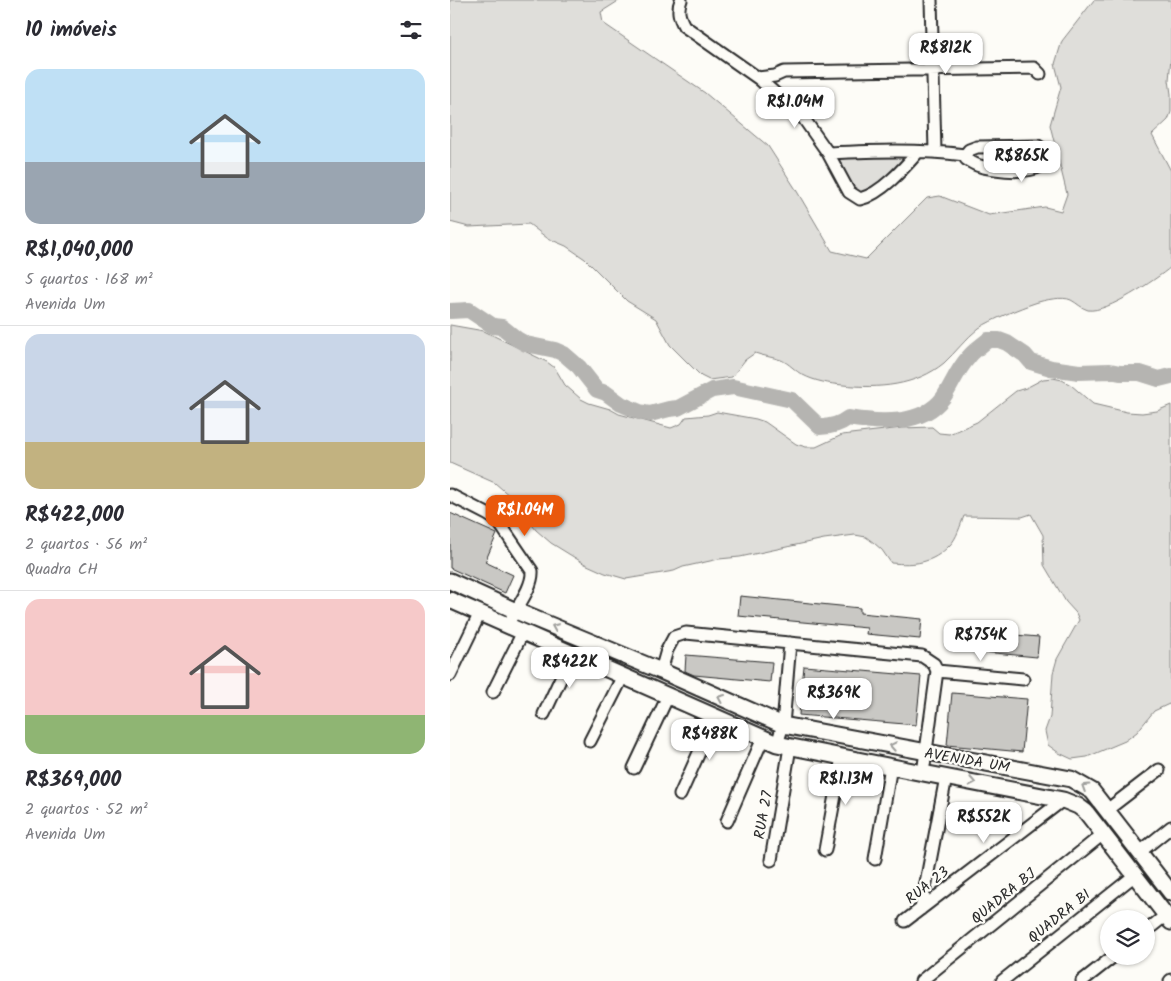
<!DOCTYPE html>
<html lang="pt">
<meta charset="utf-8">
<style>
body{margin:0;font-family:Kalam,sans-serif;background:#f2f2f3;color:#2b2b33;height:100vh;display:flex;flex-direction:column;font-size:19px;white-space:nowrap}
*{box-sizing:border-box;margin:0}
p{font-size:16px;color:#7c7c81}
.icon{flex:none;width:28px;height:28px;fill:none;stroke:currentColor;stroke-width:2;stroke-linecap:round;stroke-linejoin:round}
.map{position:relative;flex:1;overflow:hidden}
.drawer{display:flex;flex-direction:column;background:#fff;width:450px}
.drawer>*{flex:none}
.buttons{position:absolute;left:650px;top:910px;display:grid;gap:10px}
.buttons a{display:grid;place-items:center;width:55px;height:55px;border-radius:50%;background:#fff;box-shadow:0 1px 4px #0004;font-size:25px}
.price{position:absolute;translate:-50% -42px;padding:0 11px;border-radius:10px;background:#fff;color:#222;font-size:16px;line-height:32px;filter:drop-shadow(0 1px 2px #0008)}
.price::after{content:'';position:absolute;left:50%;top:30px;width:15px;height:11px;margin-left:-8px;background:inherit;clip-path:polygon(0 0,100% 0,50% 100%)}
.price.current{background:#ea580c;color:#fff}
ul{padding:0;list-style:none}
li{display:grid;align-content:center;gap:10px;height:265px;padding:0 25px}
li+li{border-top:1px solid #e1e1e2}
li span{display:grid;place-items:center;height:155px;border-radius:15px;color:#555}
li>.icon{margin-inline-start:auto}
span .icon{width:90px;height:90px;fill:#fffc;stroke-width:1}
li b{font-size:21px}
h2{display:flex;justify-content:space-between;align-items:center;height:60px;padding:0 25px;font-size:21px}
main{display:flex;flex:1;min-height:0}
.map>svg:first-child{display:block}
.green{fill:#dfdeda;stroke:#858482}
.lines{fill:none;stroke-linecap:round;stroke-linejoin:round}
.river{stroke:#b5b4b1;stroke-width:16}
.building{fill:#c9c8c4;stroke:#2b2b2b}
.street-casing{stroke:#2b2b2b;stroke-width:15}
.secondary-casing{stroke:#2b2b2b;stroke-width:19}
.street{stroke:#fdfcf7;stroke-width:11}
.secondary{stroke:#fdfcf7;stroke-width:15}
.oneway{stroke:#9e9e9b}
.labels{text-anchor:middle;stroke-width:4.5;stroke-linejoin:round;paint-order:stroke}
.street-label{font-size:15px;fill:#2b2b2b;stroke:#fdfcf7}
</style>
<main>
<section class="drawer">
<h2>10 imóveis<svg class="icon" aria-label="filters" viewBox="0 0 24 24"><path d="M4 7h16M4 17h16"/><circle cx="9" cy="7" r="2"/><circle cx="15" cy="17" r="2"/></svg></h2>
<ul>
<li><span style="background:linear-gradient(#bfe0f5 60%,#9aa5b1 0)"><svg class="icon" aria-label="home" viewBox="0 0 24 24"><path d="M3 11l9-7 9 7M6 9v11h12V9"/></svg></span><div><b>R$1,040,000</b><p>5 quartos · 168 m²</p><p>Avenida Um</p></div></li>
<li><span style="background:linear-gradient(#c9d6e8 70%,#c2b280 0)"><svg class="icon" aria-label="home" viewBox="0 0 24 24"><path d="M3 11l9-7 9 7M6 9v11h12V9"/></svg></span><div><b>R$422,000</b><p>2 quartos · 56 m²</p><p>Quadra CH</p></div></li>
<li><span style="background:linear-gradient(#f6c9c9 75%,#8fb573 0)"><svg class="icon" aria-label="home" viewBox="0 0 24 24"><path d="M3 11l9-7 9 7M6 9v11h12V9"/></svg></span><div><b>R$369,000</b><p>2 quartos · 52 m²</p><p>Avenida Um</p></div></li>
</ul>
</section>
<div class="map">
<svg width="721" height="981" viewBox="0 0 721 981">
<rect width="100%" height="100%" fill="#fdfcf7"/>
<filter id="ink" filterUnits="userSpaceOnUse"><feTurbulence type="fractalNoise" baseFrequency=".02" numOctaves="2"/><feDisplacementMap in="SourceGraphic" scale="10" xChannelSelector="R" yChannelSelector="G"/><feConvolveMatrix kernelMatrix="1 2 1 2 8 2 1 2 1" color-interpolation-filters="sRGB"/></filter>
<g filter="url(#ink)">
<path class="green" d="M0,0H170L151,12L153,23L255,93L318,146L345,188L382,251L416,259L477,198L490,196L539,215L595,207L611,211L617,194L600,125L611,87L605,64L612,41L644,0H721V58L719,80L721,94V112L718,120L702,135L721,171V267C705,280 657,313 638,310C631,308 627,303 621,300C613,296 594,300 585,303C570,308 541,320 529,328C516,338 506,352 494,363C466,386 428,389 393,385C380,384 364,381 353,375C345,371 339,363 331,360C322,357 313,356 305,353L295,360L282,377L259,380L251,376L220,345L206,319L177,301L135,259L116,246L97,238L79,224L19,227L0,222Z
M392,155L452,157L453,163L414,195L403,191L387,162L389,158Z
M0,325L34,331L97,362L105,368L115,385L131,399L139,403L160,409L169,414L221,428L231,424L236,417L258,415L267,412L306,419L315,422L346,444L356,447H366L392,435L452,428L482,427L489,433L499,434L527,422L566,391L576,388L593,379L603,378L612,380L621,385L643,404L677,412L692,413L707,411L721,405V706L719,704L704,711L687,732L675,741L637,757L622,759L609,753L598,745L595,731L600,717L603,673L607,659L629,620L626,613L616,602L594,565L593,535L581,514L572,517L514,516C510,526 507,538 500,545C482,564 464,565 441,563L432,550L424,543L416,537L405,535L374,539L290,557L269,559L233,567L224,571L176,579L155,573L135,564L101,543L86,530L61,497L45,483L0,463Z"/>
<g class="lines">
<path class="river" d="M0,311L19,310L43,326L52,327L67,339L76,344L105,350L114,354L129,367L147,390L156,393L171,404L190,412L200,414L219,409L228,408L262,390L283,387L342,400L370,427C381,427 389,425 398,418C429,423 472,426 493,398C502,385 507,370 518,358C523,351 531,346 538,340H549L557,343L575,355L581,362L601,368L629,372L660,371L670,373H690L709,379L721,376"/>
</g>
<path class="building" d="M0,513L47,534L35,562L63,575L55,593L0,568Z
M290,596L410,608V613L472,619L470,639L416,634L417,628L288,616Z
M504,630L589,637L587,657L502,649Z
M236,655L322,662L320,682L244,675L235,671Z
M354,666L471,676L466,725L349,715Z
M502,693L577,699L572,752L497,745Z"/>
<g class="lines">
<g class="street-casing">
<path id="street" d="M231,0C227,10 229,17 234,26L308,78L354,119L378,153L399,192L410,199C431,194 454,168 468,152
M481,0L485,151
M308,78L325,76L334,72L584,68L590,74
M588,146C593,149 597,152 596,158C593,177 543,170 530,166C525,165 521,162 516,159L515,155L519,150L527,147Z
M378,153C423,151 469,149 515,155
M0,495L37,514L48,521L82,571C83,586 69,604 62,617
M211,671L217,650L224,637L236,633L472,656L484,664L487,671L473,773
M487,671L573,679
M0,675L30,613
M43,692L73,632
M94,714L122,654
M140,741L173,676
M327,744L333,725L340,643
M184,768L218,696
M230,795L265,717
M657,810L709,770
M277,821L313,738
M375,850L392,757
M690,852L721,827
M425,859L441,766
M321,860L340,747
M471,909L496,777
M455,921L613,800
M696,931L716,915
M471,981L653,834
M552,981L685,875
M632,981L664,956
M720,981L721,980"/>
</g>
<g class="secondary-casing">
<path id="secondary" d="M0,581L66,611L211,671L333,725L621,779L642,791L721,893
M0,600L327,744L473,773L613,800L628,806L636,812L721,922"/>
</g>
<use href="#street" class="street"/>
<use href="#secondary" class="secondary"/>
</g>
<defs><path id="oneway-chevron" d="M-2-3.5L2.5 0L-2 3.5" fill="none" stroke-width="1.6" stroke-linecap="round" stroke-linejoin="round" transform="scale(1.25)"/></defs>
<g class="oneway">
<use href="#oneway-chevron" transform="translate(105 627) rotate(-157)"/>
<use href="#oneway-chevron" transform="translate(271 698) rotate(-156)"/>
<use href="#oneway-chevron" transform="translate(443 746) rotate(-169)"/>
<use href="#oneway-chevron" transform="translate(522 782) rotate(11)"/>
<use href="#oneway-chevron" transform="translate(635 787) rotate(-148)"/>
</g>
</g>
<g class="labels">
<g class="street-label">
<text transform="translate(517 760) rotate(10)" y="5">AVENIDA UM</text>
<text transform="translate(313 815) rotate(-80)" y="5">RUA 27</text>
<text transform="translate(477 885) rotate(-38)" y="5">RUA 23</text>
<text transform="translate(553 896) rotate(-39)" y="5">QUADRA BJ</text>
<text transform="translate(609 916) rotate(-39)" y="5">QUADRA BI</text>
</g>
</g>
</svg>
<div class="buttons">
<a><svg class="icon" aria-label="layers" viewBox="0 0 24 24"><path d="M12 4l9 5-9 5-9-5zM3 14l9 5 9-5"/></svg></a>
</div>
<b class="price" style="left:496px;top:75px">R$812K</b>
<b class="price" style="left:345px;top:129px">R$1.04M</b>
<b class="price" style="left:572px;top:183px">R$865K</b>
<b class="price current" style="left:75px;top:537px">R$1.04M</b>
<b class="price" style="left:531px;top:662px">R$754K</b>
<b class="price" style="left:120px;top:689px">R$422K</b>
<b class="price" style="left:384px;top:720px">R$369K</b>
<b class="price" style="left:260px;top:761px">R$488K</b>
<b class="price" style="left:396px;top:806px">R$1.13M</b>
<b class="price" style="left:534px;top:844px">R$552K</b>
</div>
</main>
